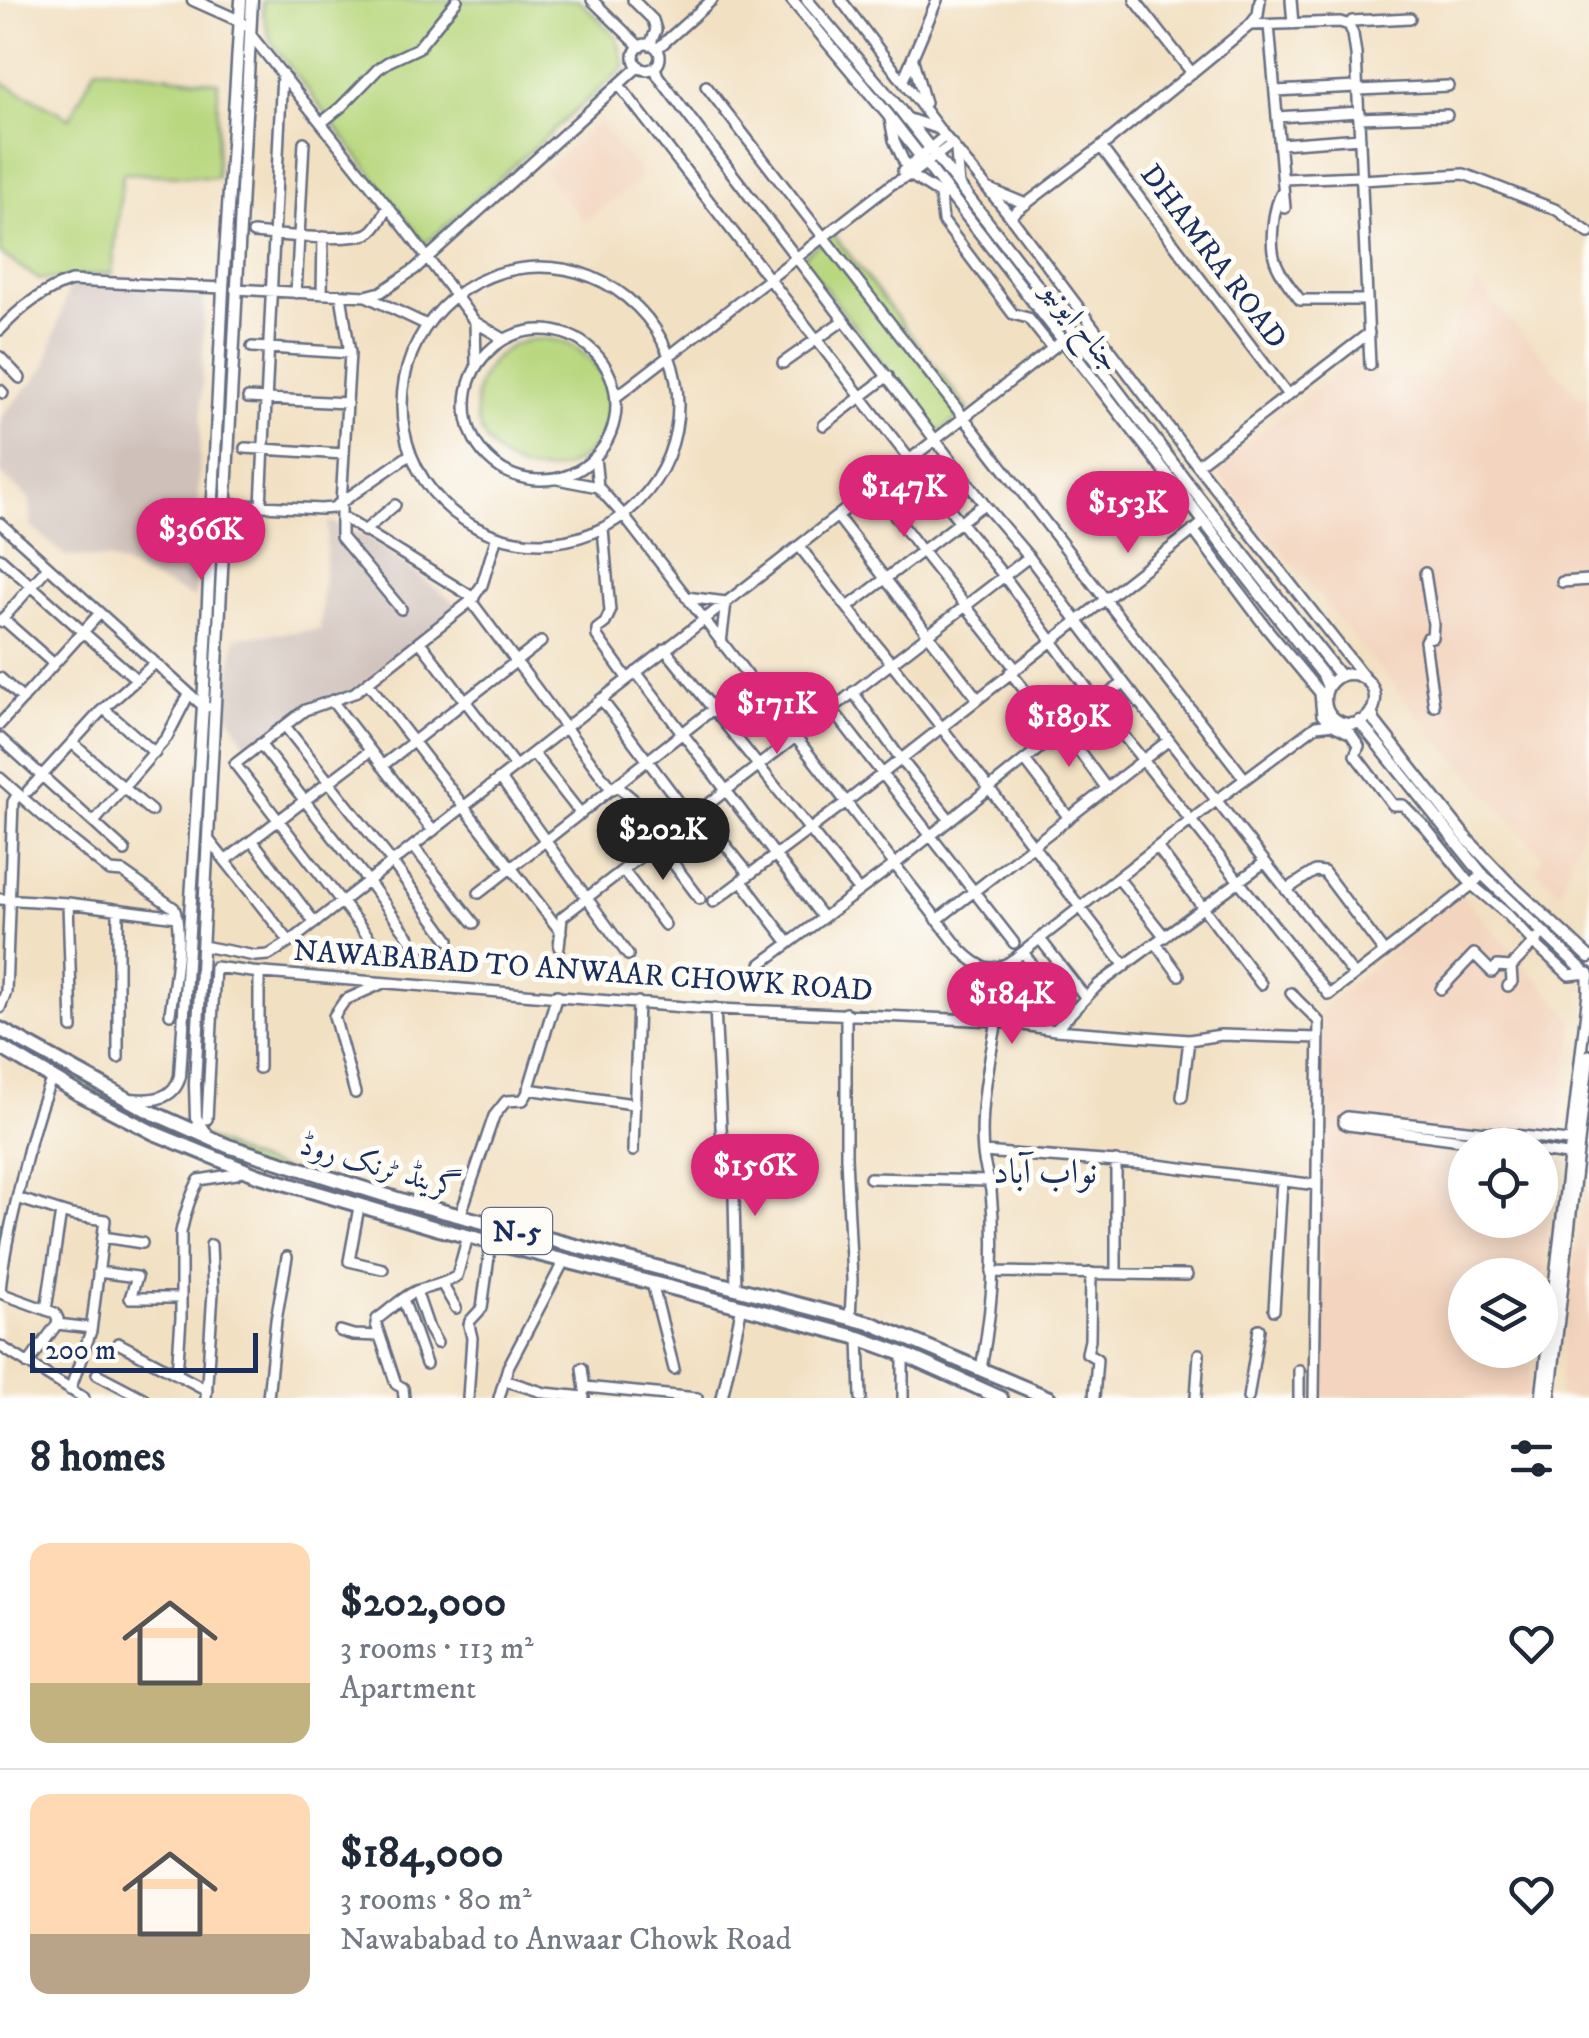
<!DOCTYPE html>
<meta charset="utf-8">
<style>
body{margin:0;font-family:"IM FELL DW Pica",Amiri,serif;background:#f2f2f3;color:#1f2937;height:100vh;display:flex;flex-direction:column;font-size:38px;white-space:nowrap}
*{box-sizing:border-box;margin:0}
p{font-size:32px;color:#747a83}
.icon{flex:none;width:55px;height:55px;fill:none;stroke:currentColor;stroke-width:2;stroke-linecap:round;stroke-linejoin:round}
.map{position:relative;height:1398px;overflow:hidden}
.drawer{display:flex;flex-direction:column;background:#fff;flex:1}
.drawer>*{flex:none}
.fabs{position:absolute;left:1448px;top:1128px;display:grid;gap:20px}
.fabs a{display:grid;place-items:center;width:110px;height:110px;border-radius:50%;background:#fff;box-shadow:0 5px 25px #0003;font-size:50px}
.scale{position:absolute;left:30px;bottom:25px;width:228px;box-sizing:border-box;padding-left:10px;border:5px solid #1b2f5e;border-top:0;font-size:28px;line-height:35px;white-space:nowrap;color:#1b2f5e;-webkit-text-stroke:8px #fdfcf7;paint-order:stroke}
.price{position:absolute;translate:-50% -85px;padding:0 22px;border-radius:35px;background:#db2777;color:#fff;font-size:32px;line-height:65px;filter:drop-shadow(0 2px 5px #0008)}
.price::after{content:'';position:absolute;left:50%;top:60px;width:30px;height:22px;margin-left:-15px;background:inherit;clip-path:polygon(0 0,100% 0,50% 100%)}
.price.active{background:#222;color:#fff}
ul{padding:0;list-style:none}
li{display:flex;align-items:center;gap:30px;height:250px;padding:0 30px}
li+li{border-top:2px solid #e0e1e3}
li span{display:grid;place-items:center;flex:none;width:280px;height:200px;border-radius:20px;color:#555}
li>.icon{margin-inline-start:auto}
span .icon{width:120px;height:120px;fill:#fffc;stroke-width:1}
li b{font-size:42px}
h2{display:flex;justify-content:space-between;align-items:center;height:120px;padding:0 30px;font-size:42px}
.map>svg:first-child{display:block}
.built{fill:#f3d4be;fill-rule:evenodd}
.industrial{fill:#cfc0ba}
.green{fill:#b8d77e;stroke:#6a836e;stroke-width:2.5}
.lines{fill:none;stroke-linecap:round;stroke-linejoin:round}
.minor-casing{stroke:#666d81;stroke-width:14}
.major-casing{stroke:#666d81;stroke-width:15}
.highway-casing{stroke:#666d81;stroke-width:18}
.minor{stroke:#fff;stroke-width:9}
.major{stroke:#fff;stroke-width:10}
.highway{stroke:#fff;stroke-width:12}
.labels{text-anchor:middle;stroke-width:10;stroke-linejoin:round;paint-order:stroke}
.shield{fill:#fdfcf7;stroke:#5f6c8c;stroke-width:2.5}
.shield-label{font-size:28px;font-weight:bold;fill:#1b2f5e}
.street-label{font-size:30px;fill:#1b2f5e;stroke:#fdfcf7}
.quarter-label{font-size:35px;fill:#1b2f5e;stroke:#fdfcf7}
</style>
<div class="map">
<svg width="1589" height="1398" viewBox="0 0 1589 1398">
<rect width="100%" height="100%" fill="#fdfcf7"/>
<filter id="ink" filterUnits="userSpaceOnUse"><feTurbulence type="fractalNoise" baseFrequency=".01" numOctaves="2"/><feDisplacementMap in="SourceGraphic" scale="20" xChannelSelector="R" yChannelSelector="G"/><feConvolveMatrix kernelMatrix="1 2 1 2 8 2 1 2 1" color-interpolation-filters="sRGB"/></filter>
<filter id="wash" filterUnits="userSpaceOnUse"><feTurbulence type="fractalNoise" baseFrequency=".0048" numOctaves="4" result="noise"/><feDisplacementMap in="SourceGraphic" scale="40" xChannelSelector="R" yChannelSelector="G"/><feGaussianBlur stdDeviation="2.25" result="paint"/><feColorMatrix in="noise" values="0 0 0 0 0 0 0 0 0 0 0 0 0 0 0 0 0 1.4 0 .05"/><feComposite in="paint" operator="in"/></filter>
<g filter="url(#wash)">
<rect width="100%" height="100%" fill="#f2e0c2"/>
<path class="built" d="M600,121L644,176L584,222L543,172Z
M1477,283L1576,393L1589,398V809L1560,893L1536,868L1543,857L1437,738L1213,469L1353,359L1377,375L1438,380L1454,332Z
M1459,892L1574,1020L1540,1294V1275H1465V1350H1533L1527,1398H1320L1322,1009ZM1465,1145H1540V1220H1465Z
M1589,1147V1398H1557Z"/>
<path class="industrial" d="M70,284L205,291L195,598L109,559L65,556L32,527L29,499L0,473V419L45,367Z
M328,521L372,539L460,607L350,693L308,706L248,749L224,705L236,637L320,630Z"/>
<path class="green" d="M263,0H579L616,36L625,67L425,244L271,42L263,13Z
M96,67L218,82L217,178L123,173L112,273L40,280L0,253V81L70,118Z
M833,234L968,409L942,431L933,429L806,263L805,254Z
M476 405a66 66 0 1 1 132 0a66 66 0 1 1-132 0Z
M24,1047L247,1158L406,1208L440,1221L553,1250L551,1254L302,1187L152,1127L26,1056L21,1049Z"/>
</g>
<g filter="url(#ink)">
<g class="lines">
<g class="minor-casing">
<path id="minor" d="M592,0L640,47
M633,0L653,20L656,30L650,45
M841,0L939,129L1010,216L1197,465L1368,682
M1135,0L1192,73
M1291,0L1293,24
M1250,25L1340,22L1349,25L1352,21L1410,18
M1269,25L1285,208
M1349,25L1353,34L1356,54L1370,365
M250,34L408,232L475,322L504,339
M634 57a13 13 0 1 1 26 0a13 13 0 1 1-26 0Z
M657,49L712,0
M913,60L925,103
M655,68L658,76L984,504L1029,557L1124,683L1354,975
M903,80L937,0
M619,85L910,460L1004,576L1097,702L1329,995L1472,885L1482,874
M706,86L1245,779
M1358,90L1448,86
M1275,91L1357,87
M1277,117L1359,112
M906,118L939,129
M1359,118L1447,115
M890,119L894,140L910,175L943,196
M321,123L341,107L378,69L388,62L418,48L457,0
M1280,144L1360,138
M1101,147L1288,395
M956,151L959,186
M903,171L945,136
M1283,179L1361,176
M1361,180L1464,174L1557,210L1589,233
M989,189L1026,204
M1283,191C1273,206 1268,247 1277,265C1282,277 1292,289 1300,300H1367
M940,195L943,221L1013,314L1028,318L1052,348
M1010,216L1101,147L1250,25L1258,15L1260,0
M253,233C274,235 354,242 369,233C378,228 383,215 388,207
M402 405a138 138 0 1 1 276 0a138 138 0 1 1-276 0Z
M235,289L366,296L381,292L415,269L639,66
M296,293L304,142
M322,294L323,237
M341,295L350,353L341,503V537L401,609
M366,296L427,325
M475,322L476,364
M0,330C19,309 44,290 71,281L223,288
M466 405a75 75 0 1 1 150 0a75 75 0 1 1-150 0Z
M252,347L350,353
M0,357L20,378
M783,363L844,320
M0,390L3,393
M616,397L892,184L910,175L952,144
M248,398L347,403
M824,425L888,376
M245,448L344,454
M595,457L598,487
M1197,465L1369,333
M557,479L598,487
M598,487L623,515L961,950C979,968 992,975 1014,959L1217,800L1316,726L1344,723
M874,488L922,551L1015,668
M225,504L321,509L333,508L411,454
M261,506L282,73
M341,516L474,598
M837,516L977,698
M0,523L203,706L207,707
M603,528L610,612L605,623L597,629V636L627,678
M1193,530L1268,630L1320,693L1322,715L1329,723L1351,734L1359,746L1355,755L1393,805H1403L1425,827L1471,884L1508,915L1534,943L1569,975L1589,973
M364,531L395,505
M799,546L989,788L1125,966
M0,558L136,679
M1425,573L1433,624L1432,637L1427,638L1425,641L1434,706
M1562,582L1589,580
M686,597L726,602L721,643
M471,601L612,790
M848,607L984,504
M3,619L54,664
M0,622L48,567
M420,642L515,766
M665,649L859,891
M636,672L823,918
M1010,672L1059,733
M0,678L23,699
M368,683L561,932
M853,692L900,758L950,820
M601,699L691,818
M332,701L433,831
M104,709L155,753
M832,709L1014,943
M0,724L100,613
M285,726L392,862L449,940
M1063,729L1107,789
M0,738L125,851
M72,743L151,811
M260,744L368,881L419,951
M533,753L581,814
M1025,760L1069,818
M382,766L541,642
M0,778L59,830L110,871L123,872L174,908C184,929 173,989 170,1014
M501,779L628,955
M617,786L639,804L662,840
M28,791L100,712L155,663
M699,812L749,874
M94,822L167,737L189,694
M208,839L290,942
M252,840L315,923
M658,843L700,899
M413,846L474,923
M1157,847L1261,984
M226,860L370,751
M623,870L665,925
M1118,878L1165,937
M741,880L789,943
M1286,890L1315,871L1324,872L1384,952
M479,893L750,680
M0,899L68,903L177,917
M713,902L845,803L1203,523
M68,903L72,1028
M118,909V1058
M937,920L1169,740
M1040,939L1086,998
M1156,943L1179,975
M203,946L255,956L269,955L290,942L1062,341
M559,947L562,917L1029,557
M1023,952L1069,1016
M384,957L235,764L305,710L354,693L471,601L482,585L497,536
M761,964L894,865L1097,702L1124,683
M259,973V1068
M1508,986L1512,982L1511,967
M1441,989L1474,954L1492,972L1497,966L1511,967L1543,933
M1291,993C1300,1004 1310,1011 1319,1022L1314,1398
M0,1008L6,992L13,802L18,794
M715,1008L722,1146
M846,1013V1157L852,1280L850,1318
M1055,1030L1189,1040L1221,1035L1319,1038
M528,1089L633,1104
M355,1093L334,1016L345,1000L381,984
M1182,1097L1189,1040
M207,1119L215,967L252,972L696,1008L997,1021
M1498,1145L1348,1125L1344,1123V1119L1347,1117L1578,1142
M733,1150L736,1288
M633,1151L638,1002
M1540,1151L1574,1156
M983,1152L1157,1165L1317,1185
M1116,1161V1273
M870,1178L989,1181
M17,1198L71,1215L105,1220L91,1331L70,1390
M359,1207L349,1261L383,1269
M460,1216L494,1116L506,1101L523,1100L527,1094L557,995
M103,1237L142,1243
M98,1272L137,1277L130,1298H181
M992,1272L1187,1275
M1091,1273L1090,1340L1087,1353L1097,1359L1094,1398
M652,1283L674,1369
M442,1284L456,1308
M0,1291C3,1256 11,1224 19,1190C28,1151 36,1114 52,1078
M416,1291L429,1329L437,1343
M0,1293L55,1313L58,1319L57,1324L91,1328
M403,1299L426,1364
M46,1310L61,1212
M1274,1310L1282,1181
M340,1331L353,1335L380,1336
M859,1338L861,1398
M118,1343L207,1390
M0,1346L84,1398
M903,1354V1398
M28,1364L57,1324
M582,1368L585,1390
M981,1369C992,1311 997,1250 991,1191C989,1178 984,1166 983,1153C979,1109 989,1063 997,1021L1055,1030L1098,985L1265,862
M97,1374L143,1398
M177,1374L181,1318V1232C185,1214 190,1196 199,1180L236,1174L242,1169
M504,1380L545,1393L584,1397
M585,1387L697,1398
M206,1398L213,1292L211,1245
M268,1398L276,1320L287,1257
M404,1398L403,1388L396,1384L376,1324L377,1319C390,1310 404,1295 419,1290C433,1286 445,1284 457,1276L468,1236
M468,1398L472,1338L469,1325L470,1321L482,1308L491,1242
M499,1398L508,1367L564,1261
M722,1398L742,1306
M1196,1398L1199,1354
M1248,1398L1259,1329
M1299,1398V1370
M1541,1398L1588,993V975
M1550,1398L1589,1055"/>
</g>
<g class="major-casing">
<path id="major" d="M193,0L240,21L243,25
M792,0L889,116L1323,675L1328,687
M807,0L897,106L1072,330L1197,495L1340,676
M1325 699a25 25 0 1 1 50 0a25 25 0 1 1-50 0Z
M1371,712L1375,722L1468,840L1507,881L1589,957
M1359,721L1482,874L1589,976
M130,1099C152,1101 174,1100 180,1076L203,706L223,288L241,0
M207,1134L196,1118L195,1084L252,0"/>
</g>
<g class="highway-casing">
<path id="highway" d="M0,1029L149,1111L228,1146L404,1201L873,1324L1049,1398
M0,1047L79,1094L154,1133L257,1175L439,1229L676,1289L859,1338L903,1354L1001,1398"/>
</g>
<use href="#minor" class="minor"/>
<use href="#major" class="major"/>
<use href="#highway" class="highway"/>
</g>
</g>
<g class="labels">
<rect class="shield" x="482" y="1208" width="70" height="46" rx="8"/>
<g class="shield-label">
<text x="517" y="1241">N-5</text>
</g>
<g class="street-label">
<text transform="translate(1214 256) rotate(53)" y="10">DHAMRA ROAD</text>
<text transform="translate(1082 326) rotate(52)" y="10">جناح ایونیو</text>
<text transform="translate(583 970) rotate(4)" y="10">NAWABABAD TO ANWAAR CHOWK ROAD</text>
<text transform="translate(380 1166) rotate(16)" y="10">گرینڈ ٹرنک روڈ</text>
</g>
<g class="quarter-label">
<text x="1045" y="1183">نواب آباد</text>
</g>
</g>
</svg>
<div class="fabs">
<a><svg class="icon" aria-label="locate" viewBox="0 0 24 24"><circle cx="12" cy="12" r="6"/><path d="M12 2v4M12 18v4M2 12h4M18 12h4"/></svg></a>
<a><svg class="icon" aria-label="layers" viewBox="0 0 24 24"><path d="M12 4l9 5-9 5-9-5zM3 14l9 5 9-5"/></svg></a>
</div>
<div class="scale">200 m</div>
<b class="price" style="left:904px;top:540px">$147K</b>
<b class="price" style="left:1128px;top:556px">$153K</b>
<b class="price" style="left:201px;top:583px">$366K</b>
<b class="price" style="left:777px;top:757px">$171K</b>
<b class="price" style="left:1069px;top:770px">$189K</b>
<b class="price active" style="left:663px;top:883px">$202K</b>
<b class="price" style="left:1012px;top:1047px">$184K</b>
<b class="price" style="left:755px;top:1219px">$156K</b>
</div>
<section class="drawer">
<h2>8 homes<svg class="icon" aria-label="filters" viewBox="0 0 24 24"><path d="M4 7h16M4 17h16"/><circle cx="9" cy="7" r="2"/><circle cx="15" cy="17" r="2"/></svg></h2>
<ul>
<li><span style="background:linear-gradient(#ffd9b3 70%,#c2b280 0)"><svg class="icon" aria-label="home" viewBox="0 0 24 24"><path d="M3 11l9-7 9 7M6 9v11h12V9"/></svg></span><div><b>$202,000</b><p>3 rooms · 113 m²</p><p>Apartment</p></div><svg class="icon" aria-label="heart" viewBox="0 0 24 24"><path d="M12 20l-8-8c-3-5 5-10 8-4 3-6 11-1 8 4z"/></svg></li>
<li><span style="background:linear-gradient(#ffd9b3 70%,#b9a48a 0)"><svg class="icon" aria-label="home" viewBox="0 0 24 24"><path d="M3 11l9-7 9 7M6 9v11h12V9"/></svg></span><div><b>$184,000</b><p>3 rooms · 80 m²</p><p>Nawababad to Anwaar Chowk Road</p></div><svg class="icon" aria-label="heart" viewBox="0 0 24 24"><path d="M12 20l-8-8c-3-5 5-10 8-4 3-6 11-1 8 4z"/></svg></li>
</ul>
</section>
